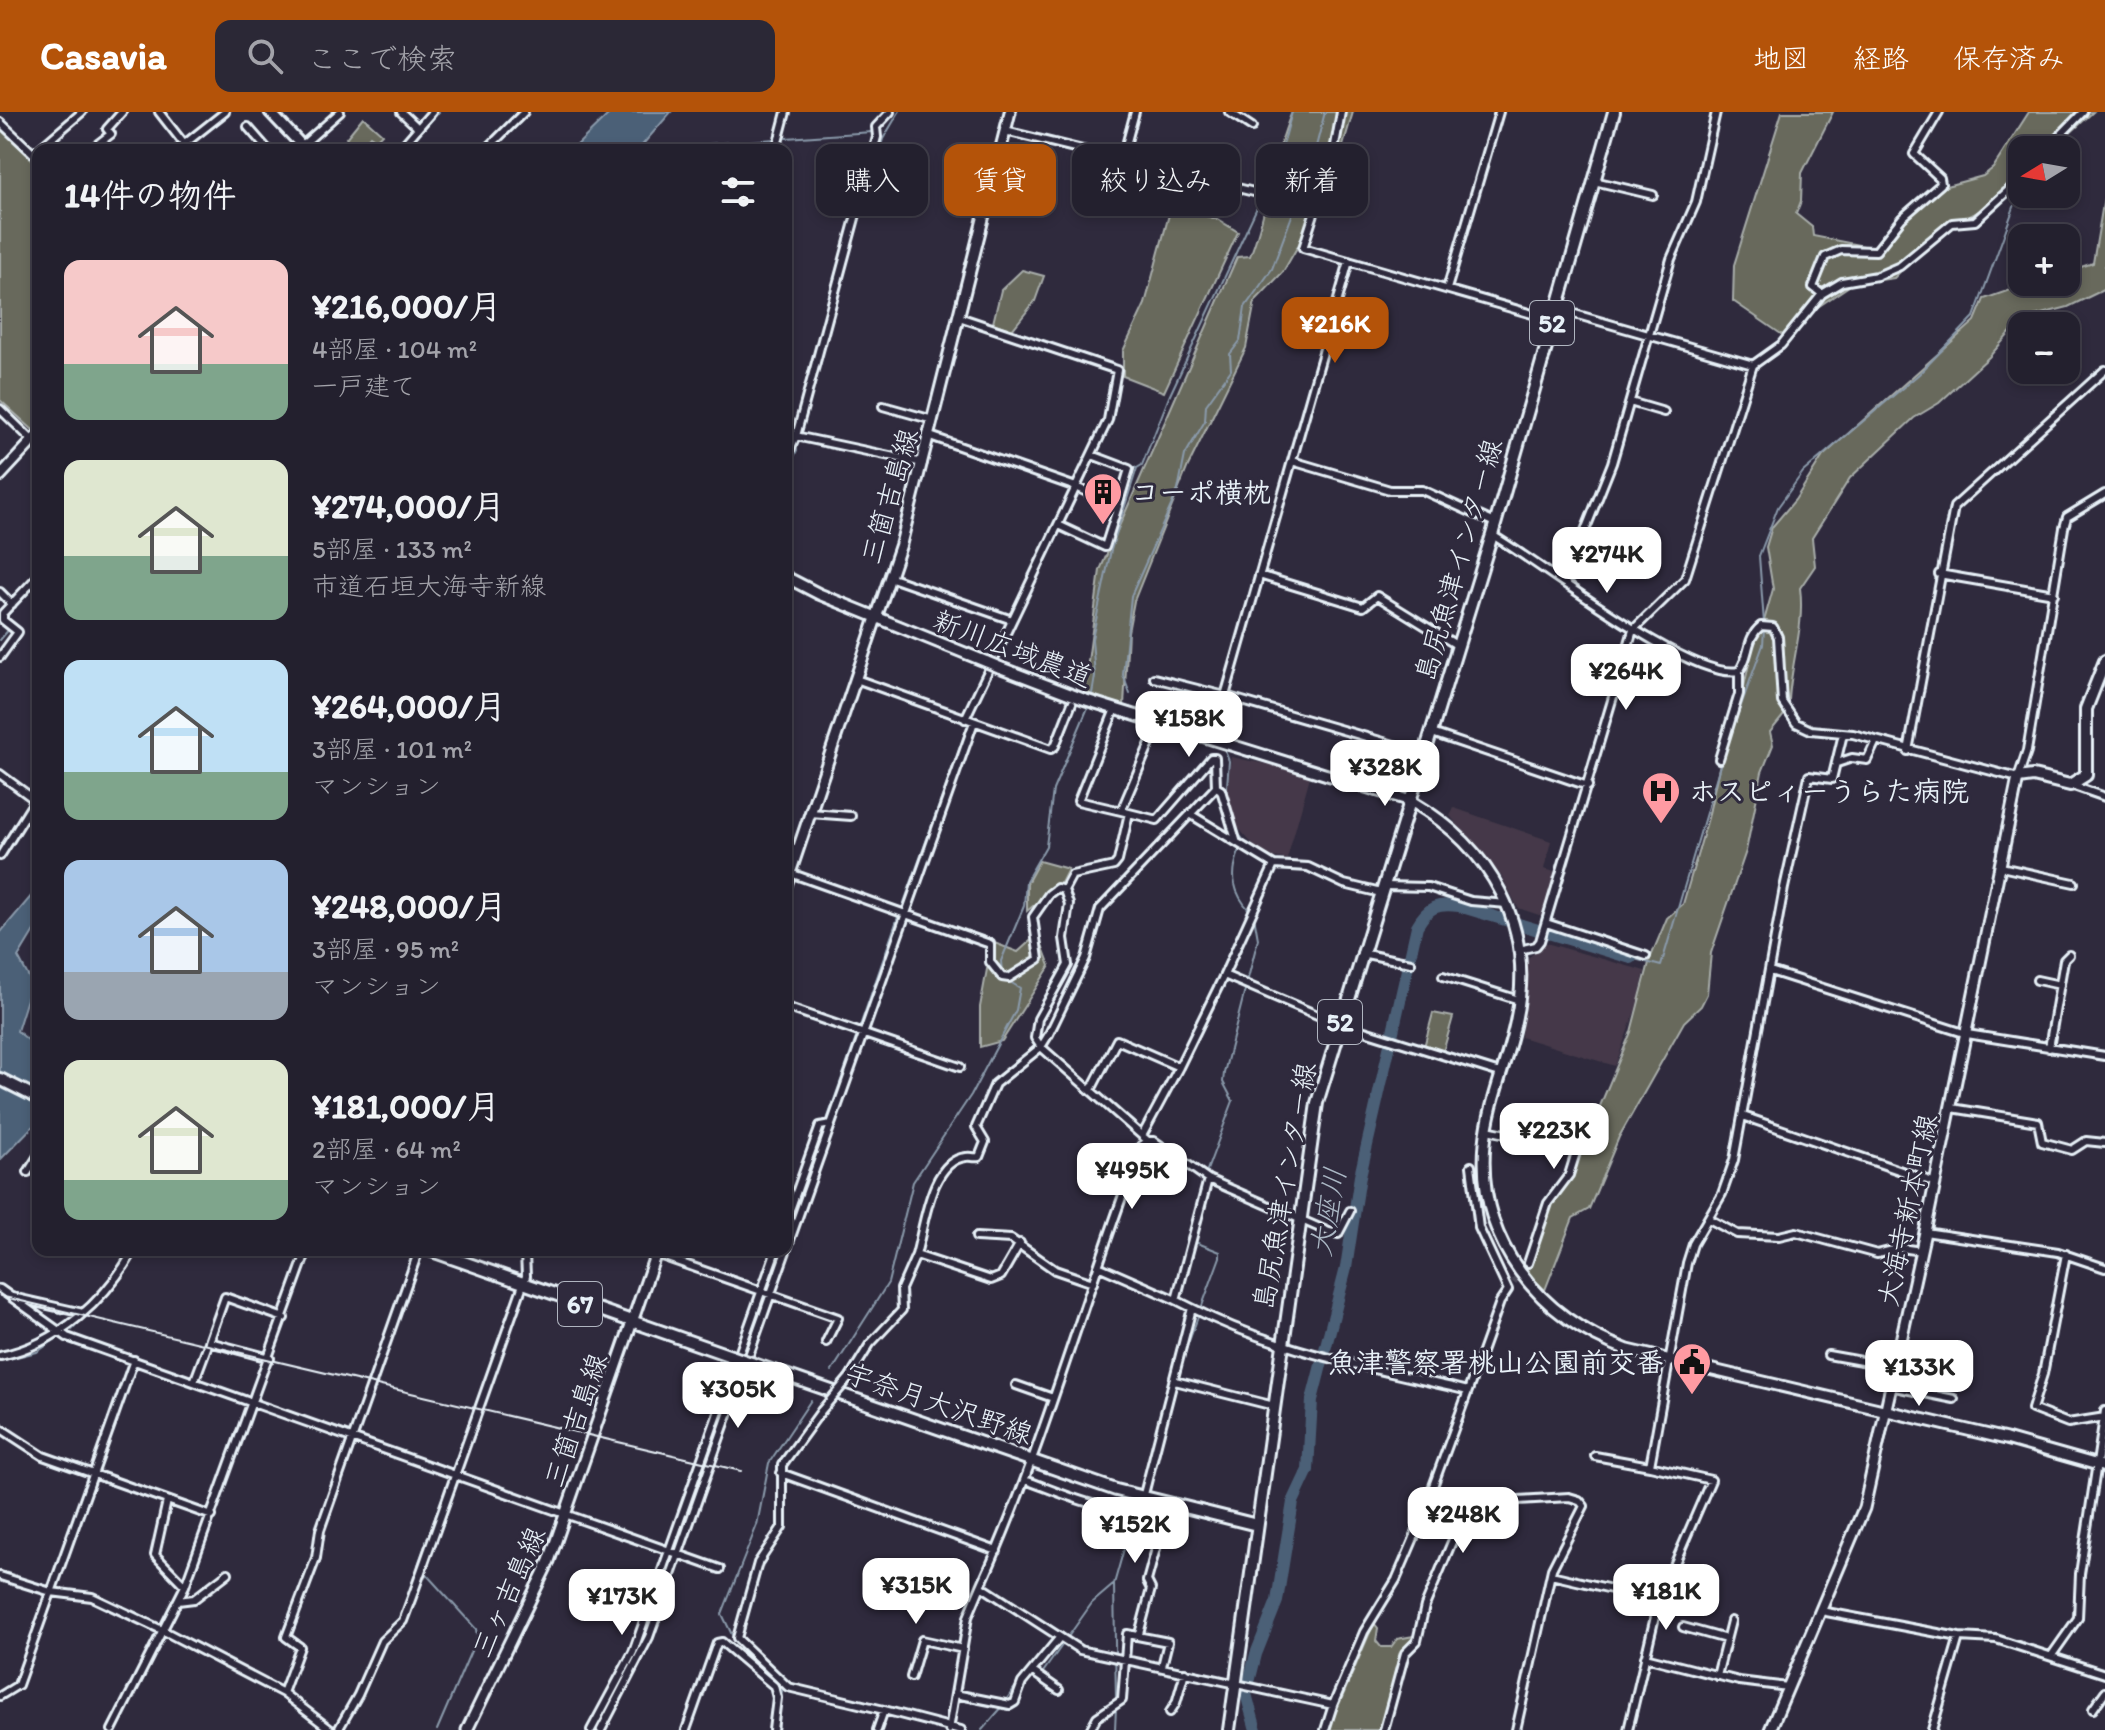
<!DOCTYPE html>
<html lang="ja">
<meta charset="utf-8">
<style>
body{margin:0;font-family:Itim,"Klee One",sans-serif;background:#2b2836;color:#f1f3f6;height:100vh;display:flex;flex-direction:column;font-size:30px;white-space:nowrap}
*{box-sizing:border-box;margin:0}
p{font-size:26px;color:#a3a3aa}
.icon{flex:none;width:44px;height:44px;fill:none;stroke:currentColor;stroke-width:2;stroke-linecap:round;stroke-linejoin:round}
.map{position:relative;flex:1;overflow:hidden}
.panel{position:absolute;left:32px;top:32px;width:760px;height:1112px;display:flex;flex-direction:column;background:#23202e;border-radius:16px;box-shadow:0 4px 12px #0003,0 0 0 2px #403e4a}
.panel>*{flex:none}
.top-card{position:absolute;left:816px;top:32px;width:760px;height:72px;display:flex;gap:16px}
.needle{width:52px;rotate:259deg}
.fabs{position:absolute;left:2008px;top:24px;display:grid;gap:16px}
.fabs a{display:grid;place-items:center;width:72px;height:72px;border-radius:16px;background:#23202e;box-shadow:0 4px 12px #0003,0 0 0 2px #403e4a;font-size:40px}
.price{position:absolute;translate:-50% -68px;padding:0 18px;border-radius:16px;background:#fff;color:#222;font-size:26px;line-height:52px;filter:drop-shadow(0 2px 4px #0008)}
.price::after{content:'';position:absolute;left:50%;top:48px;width:24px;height:18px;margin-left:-12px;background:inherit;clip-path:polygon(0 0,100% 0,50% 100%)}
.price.active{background:#b45309;color:#fff}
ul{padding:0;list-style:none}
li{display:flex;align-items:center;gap:24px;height:200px;padding:0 32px}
li span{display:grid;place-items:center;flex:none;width:224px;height:160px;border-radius:16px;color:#555}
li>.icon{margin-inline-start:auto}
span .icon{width:96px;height:96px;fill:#fffc;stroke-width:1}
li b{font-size:34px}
h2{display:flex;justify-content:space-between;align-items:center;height:96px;padding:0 32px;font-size:34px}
.chip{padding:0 28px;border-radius:16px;background:#23202e;box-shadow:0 4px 12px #0003,0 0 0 2px #403e4a;font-size:28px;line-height:72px}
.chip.active{background:#b45309;color:#fff}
header{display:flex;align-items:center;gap:48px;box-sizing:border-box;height:112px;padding:0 40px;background:#b45309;color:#fff}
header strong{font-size:38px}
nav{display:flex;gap:44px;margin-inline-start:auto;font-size:28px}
.search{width:560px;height:72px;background:#2b2836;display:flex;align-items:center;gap:20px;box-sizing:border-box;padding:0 28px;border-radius:16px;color:#a3a3aa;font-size:30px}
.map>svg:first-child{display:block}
.built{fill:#443948}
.green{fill:#67695b;stroke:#a8adaa;stroke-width:2}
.water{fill:#4c6077;stroke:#8a9aab;stroke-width:2}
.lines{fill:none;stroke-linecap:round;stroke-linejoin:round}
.stream{stroke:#8a9aab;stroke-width:2}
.river{stroke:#4c6077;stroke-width:12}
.street-tunnel{stroke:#4b4859;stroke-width:6;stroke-dasharray:6 3;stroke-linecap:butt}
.street-casing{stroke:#e8f1f8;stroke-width:12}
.secondary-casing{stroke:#e8f1f8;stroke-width:15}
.primary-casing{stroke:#e8f1f8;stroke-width:16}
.street{stroke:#2f2a3d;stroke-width:6}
.secondary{stroke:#2f2a3d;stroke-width:9}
.primary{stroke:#2f2a3d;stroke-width:10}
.rail{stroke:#e8f1f8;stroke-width:2}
.street-bridge-casing{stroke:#e8f1f8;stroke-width:12;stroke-linecap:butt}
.secondary-bridge-casing{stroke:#e8f1f8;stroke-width:15;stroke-linecap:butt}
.primary-bridge-casing{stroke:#e8f1f8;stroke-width:16;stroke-linecap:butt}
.street-bridge{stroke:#2f2a3d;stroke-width:6}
.secondary-bridge{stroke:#2f2a3d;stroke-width:9}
.primary-bridge{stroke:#2f2a3d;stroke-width:10}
.labels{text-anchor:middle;stroke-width:6;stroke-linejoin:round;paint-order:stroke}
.shield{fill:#2f2a3d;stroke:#b0b5c0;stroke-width:2}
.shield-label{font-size:26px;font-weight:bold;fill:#e8f1f8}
.poi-label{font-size:28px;font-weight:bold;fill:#e8f1f8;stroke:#2f2a3d;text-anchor:start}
.street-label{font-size:28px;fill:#e8f1f8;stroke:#2f2a3d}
.water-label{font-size:30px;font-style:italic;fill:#aab7c4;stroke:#2f2a3d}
</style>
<header>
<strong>Casavia</strong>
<div class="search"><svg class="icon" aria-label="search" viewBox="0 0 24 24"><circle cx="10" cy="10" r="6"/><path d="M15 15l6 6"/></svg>ここで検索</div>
<nav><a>地図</a><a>経路</a><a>保存済み</a></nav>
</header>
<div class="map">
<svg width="2105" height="1618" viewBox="0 0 2105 1618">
<rect width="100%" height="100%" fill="#2f2a3d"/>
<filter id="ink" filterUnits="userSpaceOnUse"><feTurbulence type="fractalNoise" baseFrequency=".0125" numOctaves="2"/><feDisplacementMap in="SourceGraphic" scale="16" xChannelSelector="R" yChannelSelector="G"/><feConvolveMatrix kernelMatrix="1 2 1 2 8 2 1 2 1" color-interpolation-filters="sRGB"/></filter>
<g filter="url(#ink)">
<path class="built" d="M1231,645L1311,661L1287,747L1263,744L1233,710L1226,684Z
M1454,696L1551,729L1544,757L1559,761L1545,805L1518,796L1502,765L1450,704Z
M1546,831L1645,859L1638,891L1615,954L1521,925L1528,846Z"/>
<path class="green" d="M1292,0H1353L1330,78L1283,160L1255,189L1246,236L1188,354L1134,489L1128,520L1124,594L1084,580L1100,458L1237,145L1250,144C1269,97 1272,47 1292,0Z
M1782,0H1833L1802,61L1801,89L1796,102L1812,115L1813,124L1874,136L1939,76L1983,64L1993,56L2029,0H2093L2052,38H2022V65L1984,96L1936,123L1894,166L1852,172L1797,209L1784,224L1733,189L1734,153Z
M363,5L382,22L376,28L370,24L358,38L346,26Z
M0,17L38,53V313L33,318L0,288Z
M2105,80V177L2068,195L2022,207L1989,245L1939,291L1914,306L1850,366L1812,426L1815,454L1800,476C1805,514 1791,550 1789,588L1785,590L1781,519L1764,509L1773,477L1766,435L1772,415L1795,388L1823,344L1975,209L1984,187L2033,170H2066V160L2093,151Z
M1171,95L1217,107L1238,120L1164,280L1123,264V239L1145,192Z
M1022,158L1044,164L1035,189L1012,218L993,211L1001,178Z
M1762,516H1771L1776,525L1778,584L1784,603L1770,620L1773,633L1762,660L1746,739L1711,841L1707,882L1701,894L1684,910L1619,1025L1589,1097L1573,1106L1545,1178L1524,1158L1539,1130L1550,1092L1572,1061L1631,920L1650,847L1667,806L1683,792L1708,706L1720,651L1742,584L1755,524Z
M1039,749L1068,757L1061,771L1027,799V771Z
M1038,822L1050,854L1002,929L980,935V895L992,830L1018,840Z
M1433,901L1453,905L1443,940L1424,935Z
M1374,1511L1378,1516L1376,1529L1381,1535H1391L1397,1527L1414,1524L1399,1544L1381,1618H1328Z"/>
<path class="water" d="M611,0H671L638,38H572Z
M38,776V812L18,845L32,871L17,919L38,936V1009L0,1048V821Z"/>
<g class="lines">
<path class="stream" d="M786,26L872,20
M405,38L439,0
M696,38L708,32L775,27
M2053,38L2089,0
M854,123L883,27L899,0
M802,318L852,129
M1097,341L1136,356
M786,362L797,338
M1082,374L1094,347
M11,511L6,505L38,471
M1764,511L1759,444L1778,395L1803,360L1919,262L1974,205L2022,73
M0,528L10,516
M997,550L1079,380
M1130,582L1123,563L1131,484L1178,378L1185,343L1205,309L1206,293L1231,258L1230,242L1240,229L1245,195L1272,157L1312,50L1325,0
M1091,588L1095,564L1092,527L1111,438L1137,356L1142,353L1169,285L1279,48L1292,0
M1222,597L1233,615L1227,625
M971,604L994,556
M1224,636L1229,649L1226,687
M1236,719L1249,735
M1243,738L1239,740C1230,763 1233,781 1250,799
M902,796L969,610
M1631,846L1661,854L1723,643L1763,533L1764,517
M1002,861L1001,849L1024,794L1026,769L1046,734L1053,678L1089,593
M859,917L899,802
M1206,1061L1233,989L1223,970L1224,961L1258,827L1254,804
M1200,1084L1205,1067
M786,1124L857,923
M119,1166L140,1138
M767,1178L781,1138
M72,1218L97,1192
M744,1243L765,1184
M0,1249L37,1240L56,1227
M1181,1251L1220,1145V1140L1195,1130
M832,1259L888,1171L913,1070L971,983L1016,898L1020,876L1010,870
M453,1356L515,1182
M1140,1380L1154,1333
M675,1439L741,1252
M418,1453L450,1365
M426,1462L476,1517L477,1525L437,1618
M1041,1563L1092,1491L1113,1473
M1006,1588L1023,1564H1035
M1116,1589L1114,1472L1135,1398
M595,1618L642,1530L672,1445
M778,1618L782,1579L735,1529L722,1502L757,1413L769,1351L811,1288
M945,1618H946
M982,1618L1003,1594
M1115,1618L1116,1595"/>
<path class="river" d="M1256,1618L1246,1582L1256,1542L1277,1489L1293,1390L1308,1358L1312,1288L1346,1156L1360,1064L1417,814C1428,795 1437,791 1459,794L1631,846"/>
<path class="street-tunnel" d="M1508,1178L1528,1151"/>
<g class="street-casing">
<path id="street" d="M159,0L184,32
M401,0L418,16
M1229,0L1252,15
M1341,0L1334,39L1303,136L1553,208
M0,10L38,46
M248,15L268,38
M1005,19L1254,80
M38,38L82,0
M90,38L111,22L107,17L122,0
M177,38L225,0
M297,38L340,0
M399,38L432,0
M486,38L524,0
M776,38L786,0
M2046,38L2083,0
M1122,48L1135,0
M1594,69L1653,83
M1349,149L1225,584L1425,642
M1447,177L1499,0
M1822,182L1813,175L1825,145L1841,138L1876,139L1902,106L1941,72L1940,66L1914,42L1939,0
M1557,197L1753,253
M959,205L1117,258L1108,308L965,607
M1630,290L1664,300
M883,294L933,308
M0,297L33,329
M786,322L923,351
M930,324L1076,375L1118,394L1105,435L1058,413
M1092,343L1129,357L1118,394
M786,347L796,324L877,25L876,15L890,0
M1292,349L1390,378H1422L1495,411
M1492,423C1541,451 1689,569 1739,559C1751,544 1745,527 1761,514L1773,515L1778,525L1782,590L1796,611L1811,618L1853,622L2018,666L2027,639L2064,416L2067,405L2105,382
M1939,462L2054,482
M1259,463L1363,495L1377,484L1458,534
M889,465L1012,508
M1565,469L1612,351L1671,147L1696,90L1716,0
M0,480L12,492
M0,545L18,520L3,508V501L38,464
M1154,566L1225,584
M856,567L1051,637L1055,634L1072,591
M1115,597L1078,689L1121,699L1159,610
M1432,621L1588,674
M1908,639L1954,395L2105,258
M1719,647L1739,582V559
M1837,651L1852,646L1867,648L1876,629
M0,662L35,688L0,744
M2071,673L2105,685
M1121,699L1157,708L1211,646H1215L1216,675
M810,701L851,704
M1190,702L1274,753
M786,734L798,737
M2001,755L2074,771
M790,761L990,832V850L1002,865L1009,866L1039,847L1033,805L1049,782L1057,776L1064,778L1069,792L1064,826L1068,853L1038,907L1035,926L1041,935L1148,1029H1154L1208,1067L1329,1120L1338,1122L1350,1099
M1384,774L1428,775L1471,789L1507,792
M1064,778L1072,763L1114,754L1118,749L1129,701
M1381,781L1344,772L1308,755L1274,753L1224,863L1329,908L1500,961
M1546,811L1646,844
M1519,838L1536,834L1540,829L1633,518L1685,467L1753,253L1781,233L1822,182L1842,170L1877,164L1900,154L1952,111L1975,109L2022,66
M1361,841L1411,851
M1770,859L1967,922L2105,944
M1443,864L1519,888
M2037,868L2060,873
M786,895L960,955
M2049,936L2064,848L2069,843
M1091,978L1117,928L1179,955L1224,863
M1952,996L2038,1010L2042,1030L2072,1038L2086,1029L2105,1031
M1743,1004L1936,1071
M1487,1018L1506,1022L1523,1014L1578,1034L1569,1063L1548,1091L1528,1151
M1143,1022L1179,955
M1148,1029L1141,1034C1085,1180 1045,1332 981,1474L1080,1538L1333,1593L1325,1618
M28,1060L38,1044
M1709,1107L1737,1122L1779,1124L1796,1120L1877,1142L1901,1136L1921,1139
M786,1109L820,1014L831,1012
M1925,1120L2058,1140L2105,1156
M976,1125L1011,1127L1055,1158L1093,1171
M1020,1131L1001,1164L991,1168L916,1143C924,1116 930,1048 966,1045C970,1044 974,1046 979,1045L985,1030L976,1015L995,972L1041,935L1049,922L1086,846L1100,797L1216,675L1221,678L1236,728
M656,1142L838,1206L826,1230
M2066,1142L2043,1262L2032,1297L2068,1311L2105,1305
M1098,1154L1176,1188
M0,1177L67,1225L720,1457
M12,1185L83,1201
M1192,1196L1176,1188L1208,1067
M209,1230L225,1185L284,1206
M1828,1243L1895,1255
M0,1244C58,1232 105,1189 134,1138
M849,1266L870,1232L902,1198L901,1177L916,1143
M1175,1269L1274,1294
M194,1270L209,1230L270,1246
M1016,1273L1053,1286
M1890,1274L1954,1287
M1468,1279L1500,1190L1508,1178L1479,1116L1471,1054
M821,1299L782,1353V1415L758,1451L737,1526L788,1575L884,1598L877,1618
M0,1316L43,1344L212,1404
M1595,1344L1650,1354
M781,1361L997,1439
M1025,1368C1052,1377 1117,1408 1141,1394L1192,1196C1277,1240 1375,1256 1468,1279L1414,1426L1396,1468L1364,1520L1333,1593
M167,1389L155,1443L185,1474
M1143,1424L1153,1389
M1551,1463L1659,1488
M0,1464L51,1480L92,1485L164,1519L283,1581L331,1618
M178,1489L194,1487L228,1461
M1821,1499L1959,1525L1996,1527L2105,1562
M1683,1515L1726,1527
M1139,1522L1151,1477L1147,1469L1168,1393
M2052,1543L2078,1506L2080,1462L2105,1299
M1645,1545L1739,1569L1788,1575
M1033,1560L1059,1578
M1717,1564L1731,1509
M911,1565L922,1528L963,1537
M283,1581L300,1535L286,1525L316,1446L320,1418L419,1138
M955,1582L968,1505L981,1474
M0,1584L18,1573L134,1248
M2093,1597L2105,1580
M884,1598L961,1618
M1170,1600L1176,1591L1185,1560
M112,1618L185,1474L307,1138
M338,1618L358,1583L382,1529L403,1509L412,1485L526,1164L525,1141L546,1138
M591,1618L633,1540L776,1138
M601,1618L649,1525L974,610
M686,1618L717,1531L722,1530L774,1574L777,1586L773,1618
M949,1618L955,1582L1010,1593L1015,1590L1022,1571L1060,1525
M1090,1618L1097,1605L1122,1588L1127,1522L1168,1530L1162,1554
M1384,1618L1405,1541L1417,1529L1425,1494L1470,1387L1496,1396L1518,1388L1569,1385L1579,1388L1584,1394L1552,1457L1516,1618
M1628,1618L1659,1488L1711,1368L1650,1354L1687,1151L1693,1132L1722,1082L1734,1048L1784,776L1809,664L1832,667L1843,622
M1932,1618L1959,1525"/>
</g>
<g class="secondary-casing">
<path id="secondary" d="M270,0L306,38
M0,364L38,323
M786,465L819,482L987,550
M999,555L1083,587L1411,689C1491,736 1536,814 1516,907C1508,949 1489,988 1485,1031C1476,1129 1539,1206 1628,1238L2006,1327L2105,1355
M786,773L901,432L1010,0
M467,1618L549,1449L657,1138
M1770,1618L1864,1396L1925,1120L2018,666"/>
</g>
<g class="primary-casing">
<path id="primary" d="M2018,666L2033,664L2070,673L2086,663V597L2105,549
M0,967L38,986
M429,1138L731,1244
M751,1251L1116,1378L1257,1413
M1229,1618L1317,991L1492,423L1614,0"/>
</g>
<use href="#street" class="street"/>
<use href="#secondary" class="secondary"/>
<use href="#primary" class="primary"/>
<path class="rail" d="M0,1184L741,1359"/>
<g class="street-bridge-casing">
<path id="street-bridge" d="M821,1299L849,1266"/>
</g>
<g class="secondary-bridge-casing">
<path id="secondary-bridge" d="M987,550L999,555"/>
</g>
<g class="primary-bridge-casing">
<path id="primary-bridge" d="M731,1244L751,1251"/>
</g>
<use href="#street-bridge" class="street-bridge"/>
<use href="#secondary-bridge" class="secondary-bridge"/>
<use href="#primary-bridge" class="primary-bridge"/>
</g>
</g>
<defs>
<g id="building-pin" transform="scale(2)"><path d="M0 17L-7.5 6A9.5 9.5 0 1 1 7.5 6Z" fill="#ff9aa2" stroke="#2f2a3d"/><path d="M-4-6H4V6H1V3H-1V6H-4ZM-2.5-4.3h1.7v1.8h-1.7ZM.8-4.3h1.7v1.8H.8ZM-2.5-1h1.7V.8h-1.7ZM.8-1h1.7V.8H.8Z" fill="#111"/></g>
<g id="hospital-pin" transform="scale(2)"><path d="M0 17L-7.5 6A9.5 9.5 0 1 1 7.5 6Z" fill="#ff9aa2" stroke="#2f2a3d"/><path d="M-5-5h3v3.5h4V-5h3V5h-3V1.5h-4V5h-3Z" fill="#111"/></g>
<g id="civic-pin" transform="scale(2)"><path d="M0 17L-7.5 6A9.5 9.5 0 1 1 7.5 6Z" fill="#ff9aa2" stroke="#2f2a3d"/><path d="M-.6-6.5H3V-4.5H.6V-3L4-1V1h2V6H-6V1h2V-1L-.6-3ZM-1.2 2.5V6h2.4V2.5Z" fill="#111"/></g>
</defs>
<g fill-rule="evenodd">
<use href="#building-pin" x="1103" y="380"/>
<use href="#hospital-pin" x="1661" y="679"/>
<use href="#civic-pin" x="1692" y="1250"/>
</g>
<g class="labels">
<g class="shield">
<rect x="1530" y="189" width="44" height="44" rx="6"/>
<rect x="1318" y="888" width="44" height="44" rx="6"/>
<rect x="558" y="1170" width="44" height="44" rx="6"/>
</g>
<g class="shield-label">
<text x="1552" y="220">52</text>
<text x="1340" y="919">52</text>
<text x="580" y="1201">67</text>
</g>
<g class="poi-label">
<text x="1131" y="390">コーポ横枕</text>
<text x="1689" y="689">ホスピィーうらた病院</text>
<text x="1664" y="1260" text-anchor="end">魚津警察署桃山公園前交番</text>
</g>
<g class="street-label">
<text transform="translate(889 384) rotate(-74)" y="10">三箇吉島線</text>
<text transform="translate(1458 448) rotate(-74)" y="10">島尻魚津インター線</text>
<text transform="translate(1013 536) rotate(21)" y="10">新川広域農道</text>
<text transform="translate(1284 1074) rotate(-80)" y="10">島尻魚津インター線</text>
<text transform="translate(1907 1098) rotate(-78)" y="10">大海寺新本町線</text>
<text transform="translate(939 1291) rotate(19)" y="10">宇奈月大沢野線</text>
<text transform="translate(575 1308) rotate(-71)" y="10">三箇吉島線</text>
<text transform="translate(508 1480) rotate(-66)" y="10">三ヶ吉島線</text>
</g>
<g class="water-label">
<text transform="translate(1328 1100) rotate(-80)" y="10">大座川</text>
</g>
</g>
</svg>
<div class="fabs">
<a><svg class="needle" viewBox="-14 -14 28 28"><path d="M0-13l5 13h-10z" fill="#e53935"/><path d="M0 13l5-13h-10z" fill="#a3a3aa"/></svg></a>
<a>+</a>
<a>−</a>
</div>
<b class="price active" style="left:1335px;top:253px">¥216K</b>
<b class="price" style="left:1607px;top:483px">¥274K</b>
<b class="price" style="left:1626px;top:600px">¥264K</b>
<b class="price" style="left:1189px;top:647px">¥158K</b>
<b class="price" style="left:1385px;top:696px">¥328K</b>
<b class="price" style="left:1554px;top:1059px">¥223K</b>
<b class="price" style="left:1132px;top:1099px">¥495K</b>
<b class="price" style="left:1919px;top:1296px">¥133K</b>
<b class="price" style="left:738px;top:1318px">¥305K</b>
<b class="price" style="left:1463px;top:1443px">¥248K</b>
<b class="price" style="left:1135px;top:1453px">¥152K</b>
<b class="price" style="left:916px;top:1514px">¥315K</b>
<b class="price" style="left:1666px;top:1520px">¥181K</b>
<b class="price" style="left:622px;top:1525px">¥173K</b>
<div class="top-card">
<a class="chip">購入</a>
<a class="chip active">賃貸</a>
<a class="chip">絞り込み</a>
<a class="chip">新着</a>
</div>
<section class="panel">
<h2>14件の物件<svg class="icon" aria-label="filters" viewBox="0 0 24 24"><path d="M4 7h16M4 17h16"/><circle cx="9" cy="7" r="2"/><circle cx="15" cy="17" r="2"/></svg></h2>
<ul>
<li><span style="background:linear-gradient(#f6c9c9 65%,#7fa58c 0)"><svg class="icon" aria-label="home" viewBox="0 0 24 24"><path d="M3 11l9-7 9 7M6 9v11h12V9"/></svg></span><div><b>¥216,000/月</b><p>4部屋 · 104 m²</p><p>一戸建て</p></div></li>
<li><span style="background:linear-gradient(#dfe7d0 60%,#7fa58c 0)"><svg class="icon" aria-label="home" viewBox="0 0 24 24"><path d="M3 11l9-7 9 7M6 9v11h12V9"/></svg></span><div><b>¥274,000/月</b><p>5部屋 · 133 m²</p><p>市道石垣大海寺新線</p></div></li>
<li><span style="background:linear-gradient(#bfe0f5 70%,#7fa58c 0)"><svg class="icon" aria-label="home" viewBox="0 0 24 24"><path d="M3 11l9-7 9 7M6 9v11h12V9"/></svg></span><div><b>¥264,000/月</b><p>3部屋 · 101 m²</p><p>マンション</p></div></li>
<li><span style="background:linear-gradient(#a9c7e8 70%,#9aa5b1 0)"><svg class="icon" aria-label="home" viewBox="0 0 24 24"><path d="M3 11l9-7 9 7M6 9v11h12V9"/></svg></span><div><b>¥248,000/月</b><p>3部屋 · 95 m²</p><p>マンション</p></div></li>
<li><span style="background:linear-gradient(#dfe7d0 75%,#7fa58c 0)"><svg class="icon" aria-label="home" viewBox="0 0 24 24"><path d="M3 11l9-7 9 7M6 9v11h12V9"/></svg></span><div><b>¥181,000/月</b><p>2部屋 · 64 m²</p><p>マンション</p></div></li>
</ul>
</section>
</div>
